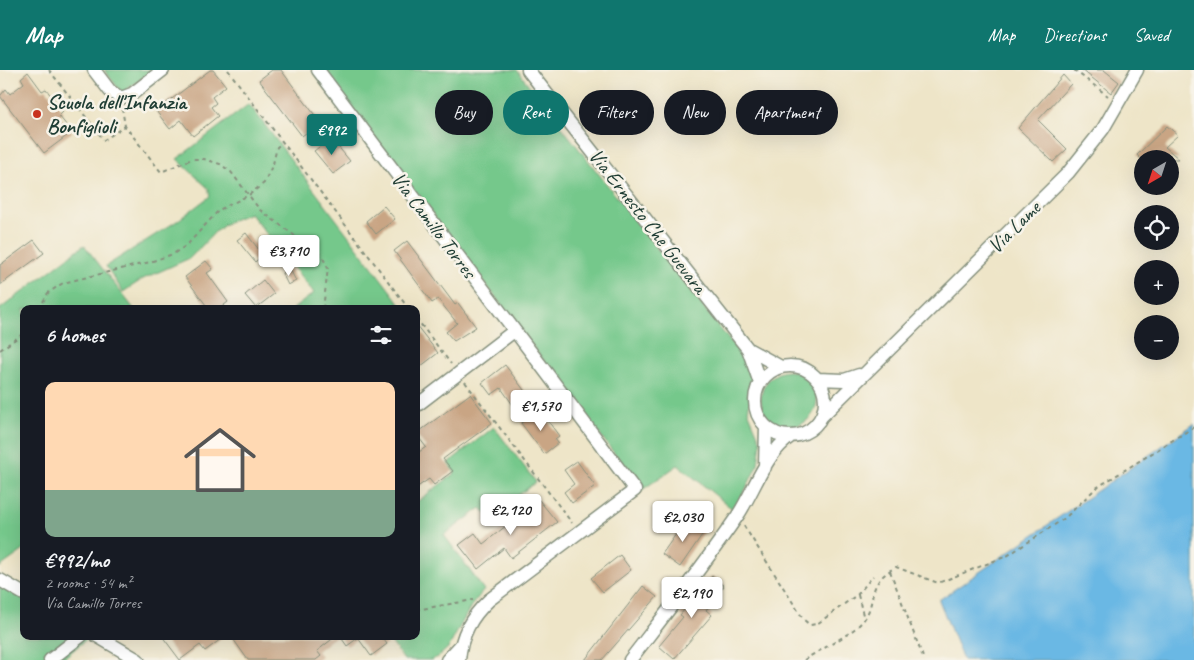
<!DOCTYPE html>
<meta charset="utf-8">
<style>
body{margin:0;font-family:Caveat,sans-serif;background:#20242c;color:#f1f3f6;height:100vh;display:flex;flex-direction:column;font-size:19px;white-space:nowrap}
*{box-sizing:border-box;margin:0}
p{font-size:16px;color:#9ea1a6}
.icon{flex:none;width:28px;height:28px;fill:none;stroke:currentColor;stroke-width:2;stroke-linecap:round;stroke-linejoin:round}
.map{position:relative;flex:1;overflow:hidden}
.sheet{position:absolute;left:20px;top:235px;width:400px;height:335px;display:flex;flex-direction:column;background:#171b24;border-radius:10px;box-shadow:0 5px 20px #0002}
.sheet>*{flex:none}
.guide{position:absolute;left:435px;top:20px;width:475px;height:45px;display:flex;gap:10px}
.needle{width:32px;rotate:219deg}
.buttons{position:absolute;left:1134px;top:80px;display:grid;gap:10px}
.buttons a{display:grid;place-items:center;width:45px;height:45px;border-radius:50%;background:#171b24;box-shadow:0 5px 20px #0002;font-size:25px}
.price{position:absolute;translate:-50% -42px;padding:0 11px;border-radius:5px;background:#fff;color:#222;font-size:16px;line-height:32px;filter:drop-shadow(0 1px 2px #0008)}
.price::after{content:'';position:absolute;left:50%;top:30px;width:15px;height:11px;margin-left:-8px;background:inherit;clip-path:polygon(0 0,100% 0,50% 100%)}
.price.selected{background:#0f766e;color:#fff}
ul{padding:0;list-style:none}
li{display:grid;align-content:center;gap:10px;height:265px;padding:0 25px}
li+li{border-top:1px solid #363941}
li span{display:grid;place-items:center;height:155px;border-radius:10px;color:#555}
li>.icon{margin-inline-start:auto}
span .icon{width:90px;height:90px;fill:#fffc;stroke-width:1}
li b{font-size:21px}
h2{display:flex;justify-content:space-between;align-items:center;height:60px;padding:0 25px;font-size:21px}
.pill{padding:0 18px;border-radius:22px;background:#171b24;box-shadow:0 5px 20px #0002;font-size:18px;line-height:45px}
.pill.selected{background:#0f766e;color:#fff}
header{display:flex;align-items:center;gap:30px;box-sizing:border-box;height:70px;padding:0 25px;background:#0f766e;color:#fff}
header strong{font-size:24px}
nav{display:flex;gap:28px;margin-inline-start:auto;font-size:18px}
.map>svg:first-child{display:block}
.green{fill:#74c88b;stroke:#4a8260}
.water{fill:#6ab8e4;stroke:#447a8c}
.building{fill:#c9a584}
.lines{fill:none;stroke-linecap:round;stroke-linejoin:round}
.minor-casing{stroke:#86917e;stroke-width:15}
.path{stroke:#86917e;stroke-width:2;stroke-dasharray:4 4;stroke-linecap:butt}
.minor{stroke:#fff;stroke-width:12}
.poi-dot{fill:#c8321e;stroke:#f7f3e8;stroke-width:2}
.labels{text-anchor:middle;stroke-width:5;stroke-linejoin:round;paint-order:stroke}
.poi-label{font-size:21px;font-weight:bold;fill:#1f3d34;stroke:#f7f3e8;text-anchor:start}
.street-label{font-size:21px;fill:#1f3d34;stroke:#f7f3e8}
</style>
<header>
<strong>Map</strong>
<nav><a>Map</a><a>Directions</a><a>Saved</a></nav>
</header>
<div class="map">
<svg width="1194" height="590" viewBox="0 0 1194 590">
<rect width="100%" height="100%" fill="#f7f3e8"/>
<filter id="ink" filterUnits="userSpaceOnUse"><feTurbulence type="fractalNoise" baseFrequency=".02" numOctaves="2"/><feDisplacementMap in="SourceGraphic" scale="10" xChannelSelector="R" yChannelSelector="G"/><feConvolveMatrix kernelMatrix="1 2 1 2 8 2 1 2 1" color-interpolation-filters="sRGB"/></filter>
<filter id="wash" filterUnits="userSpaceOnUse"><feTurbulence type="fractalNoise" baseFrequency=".0096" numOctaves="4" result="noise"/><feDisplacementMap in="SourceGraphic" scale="20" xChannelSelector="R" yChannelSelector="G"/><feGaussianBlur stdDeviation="1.12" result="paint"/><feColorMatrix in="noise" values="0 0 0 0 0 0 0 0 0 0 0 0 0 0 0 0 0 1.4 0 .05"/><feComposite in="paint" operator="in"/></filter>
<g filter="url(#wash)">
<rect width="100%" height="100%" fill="#eee5c8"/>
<path class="green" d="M104,0H153L122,23Z
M323,0H517L741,285L751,303L753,315L748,341L761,372L758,394L735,441L678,395L642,420Z
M249,34L404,239H293L314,223L250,143L230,151L216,161L190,188L143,209L123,222L106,196L177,151L210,126L208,118L177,89Z
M84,175L134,239H24V480L0,497V239Z
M761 329a28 28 0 1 1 56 0a28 28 0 1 1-56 0Z
M494,357L536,412L489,447L481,438L444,465L484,520L471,536L449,577L438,587L431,590H404L387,566H416V430L418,431L455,403L448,393Z
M0,512L24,526V566H84L87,569L61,590H0Z"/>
<path class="water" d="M1194,354V590H963L939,530Z"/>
<g id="blocks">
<path class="building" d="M210,0H213L226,16L212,27L216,33L211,37L218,46L193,66L181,50L170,59L156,41Z
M272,0H281L320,52L302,66L259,10Z
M1082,0H1104L1119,12L1111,23Z
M28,2L42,21L46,19L63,42L59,46L72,62L44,83L0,26L6,19L10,24L24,13L21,8Z
M1063,5L1071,14L1038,50L1067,79L1053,92L1018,58Z
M1167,56L1178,65L1165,77L1179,89H1141L1137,85Z
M331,68L350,91L333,104L314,81Z
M384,136L395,149L376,164L366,151Z
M246,163L263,185L255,192L237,170Z
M34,170L44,183L0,215V195Z
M407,171L455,235L458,233L476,257L454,271L446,262L457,253L438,229L432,233L394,181Z
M206,191L213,199L207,203L228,232L219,239H209L185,207Z
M290,199L296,211L288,215L282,203Z
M263,210L274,224L256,238L245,225Z
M416,255L438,283L416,300Z
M505,295L527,324L513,335L501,318L491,325L482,313Z
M470,324L492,353L443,389L453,401L434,415L429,409L416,418V384L426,377L416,364Z
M536,341L540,347L543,344L559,366L555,369L558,373L544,384L521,353Z
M577,391L595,416L572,433L564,422L574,414L564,400Z
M539,430L557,452L511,488L504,478L478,499L459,475L475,463L483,474Z
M686,450L704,462L680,497L662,484Z
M620,485L631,500L603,522L591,508Z
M712,506L724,516L706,540L712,545L674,589L659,576L683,547L680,545Z
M643,516L657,527L602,590H585Z
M162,566H225L205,581L200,575L180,590Z
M231,566H336L317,581L321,586L316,590H248Z
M340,566H381L387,574L371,586L358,568L347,576Z"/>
</g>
</g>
<g filter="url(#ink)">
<use href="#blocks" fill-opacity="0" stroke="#86917e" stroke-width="1"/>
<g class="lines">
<g class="minor-casing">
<path id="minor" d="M94,0L110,21L121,28L132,24L163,0
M318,0L635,420L489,530C471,547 461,565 459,590
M528,0L748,279L760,313
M748,279L781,297
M755 331a35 35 0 1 1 70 0a35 35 0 1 1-70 0Z
M817,309L844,310L859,305
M416,336L514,261
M821,347L1068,103L1103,59L1137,0
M765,397L766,357
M0,510L24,524
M97,566L138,590
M50,590L81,566
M447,590L460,576
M630,590C667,542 704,495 738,445C755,419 765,384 791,366"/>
</g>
<path class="path" d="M49,0L104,70L125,56
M228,0L409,239
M1074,0L1108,26
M122,38L125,56L161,102L192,89H204L220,94L231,102L260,140L322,186L328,198L323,239
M39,239L48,223L63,213L150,192L173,184L187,175L219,140L249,125L264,113L273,94L277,77L283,72
M416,248L451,294
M0,280L24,263
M465,312L572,453
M744,456L804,550L810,555L817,554L858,524L873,506
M890,501L924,590
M858,525L864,549
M416,540L473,530
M804,590C821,579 847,567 860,554C880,534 862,515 896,497L938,513L1007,486L1065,448L1096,418L1194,357"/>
<use href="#minor" class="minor"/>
</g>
</g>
<circle class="poi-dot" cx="37" cy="44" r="5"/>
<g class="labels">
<g class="poi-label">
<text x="47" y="39">Scuola dell'Infanzia<tspan x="47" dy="24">Bonfiglioli</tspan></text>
</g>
<g class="street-label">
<text transform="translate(648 151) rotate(52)" y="7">Via Ernesto Che Guevara</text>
<text transform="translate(434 155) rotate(53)" y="7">Via Camillo Torres</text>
<text transform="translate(1014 157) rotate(-45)" y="7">Via Lame</text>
</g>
</g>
</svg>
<div class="buttons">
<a><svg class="needle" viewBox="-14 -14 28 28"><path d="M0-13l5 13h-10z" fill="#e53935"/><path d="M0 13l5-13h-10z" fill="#9ea1a6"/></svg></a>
<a><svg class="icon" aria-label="locate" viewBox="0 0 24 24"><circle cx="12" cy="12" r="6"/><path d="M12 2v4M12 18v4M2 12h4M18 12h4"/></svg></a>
<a>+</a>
<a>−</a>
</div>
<b class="price selected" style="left:332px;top:86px">€992</b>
<b class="price" style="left:289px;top:207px">€3,710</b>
<b class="price" style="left:541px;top:362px">€1,570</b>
<b class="price" style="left:511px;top:466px">€2,120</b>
<b class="price" style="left:683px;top:473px">€2,030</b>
<b class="price" style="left:692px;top:549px">€2,190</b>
<div class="guide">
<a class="pill">Buy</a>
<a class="pill selected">Rent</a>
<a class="pill">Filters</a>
<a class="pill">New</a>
<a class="pill">Apartment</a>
</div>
<section class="sheet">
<h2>6 homes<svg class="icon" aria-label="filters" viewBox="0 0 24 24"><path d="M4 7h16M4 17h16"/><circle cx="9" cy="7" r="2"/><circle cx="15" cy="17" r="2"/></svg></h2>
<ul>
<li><span style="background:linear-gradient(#ffd9b3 70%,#7fa58c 0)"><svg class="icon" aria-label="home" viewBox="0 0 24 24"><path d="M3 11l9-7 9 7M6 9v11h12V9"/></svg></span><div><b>€992/mo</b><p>2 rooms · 54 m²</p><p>Via Camillo Torres</p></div></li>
</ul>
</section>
</div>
